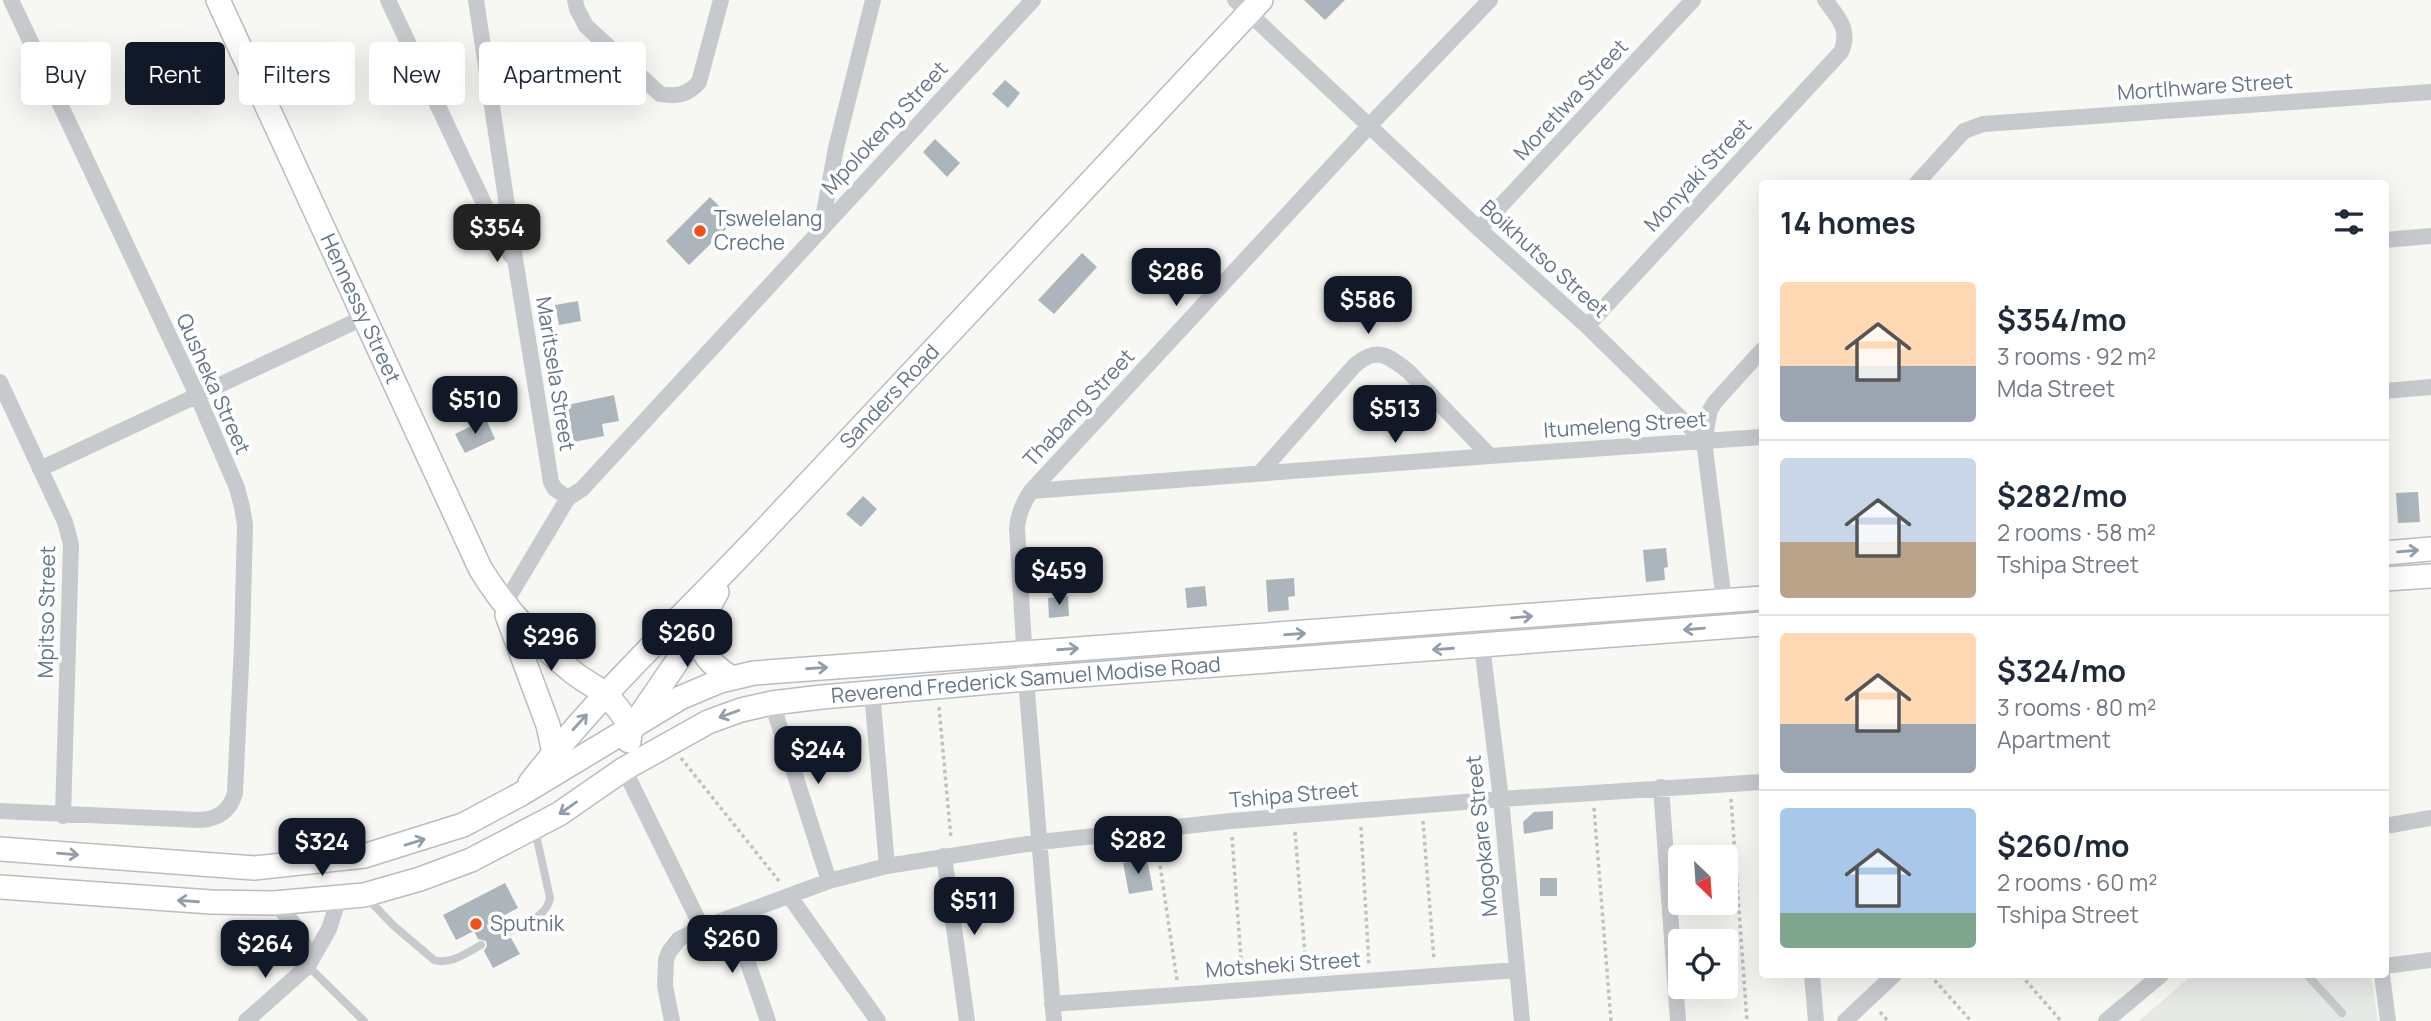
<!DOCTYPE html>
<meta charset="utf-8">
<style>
body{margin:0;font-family:Manrope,sans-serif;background:#f2f2f3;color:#1f2937;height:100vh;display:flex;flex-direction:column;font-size:26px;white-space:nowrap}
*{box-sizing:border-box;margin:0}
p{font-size:23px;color:#747a83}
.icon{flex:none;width:38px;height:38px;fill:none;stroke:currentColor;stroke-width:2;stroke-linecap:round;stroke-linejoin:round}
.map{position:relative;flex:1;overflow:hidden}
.details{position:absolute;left:1759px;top:180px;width:630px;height:798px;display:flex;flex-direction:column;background:#fff;border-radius:7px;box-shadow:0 7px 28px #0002}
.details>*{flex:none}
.hud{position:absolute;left:21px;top:42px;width:665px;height:63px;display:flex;gap:14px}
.needle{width:46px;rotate:155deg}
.tools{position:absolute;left:1668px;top:845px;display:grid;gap:14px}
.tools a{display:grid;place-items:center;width:70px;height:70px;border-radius:7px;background:#fff;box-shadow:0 7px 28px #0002;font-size:35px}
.price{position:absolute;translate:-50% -60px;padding:0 16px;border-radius:14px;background:#111827;color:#fff;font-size:23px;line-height:46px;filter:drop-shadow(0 2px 4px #0008)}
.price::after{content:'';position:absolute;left:50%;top:42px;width:21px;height:16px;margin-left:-10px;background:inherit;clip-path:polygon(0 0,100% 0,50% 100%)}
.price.active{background:#222;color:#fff}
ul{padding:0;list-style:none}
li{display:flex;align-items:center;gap:21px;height:175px;padding:0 21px}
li+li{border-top:2px solid #e0e1e3}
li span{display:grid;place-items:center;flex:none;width:196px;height:140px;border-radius:7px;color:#555}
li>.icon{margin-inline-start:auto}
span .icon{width:84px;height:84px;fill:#fffc;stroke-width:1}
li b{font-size:30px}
h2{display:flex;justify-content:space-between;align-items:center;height:84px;padding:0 21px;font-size:30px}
.pill{padding:0 24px;border-radius:7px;background:#fff;box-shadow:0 7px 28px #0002;font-size:24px;line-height:63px}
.pill.active{background:#111827;color:#fff}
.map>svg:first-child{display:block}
.built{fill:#e7e9e6}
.building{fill:#acb5bb}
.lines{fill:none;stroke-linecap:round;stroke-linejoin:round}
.secondary-casing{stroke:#b8bdc2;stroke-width:26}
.path{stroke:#bfc2c4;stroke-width:3.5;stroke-dasharray:3.5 3.5;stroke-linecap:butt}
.lane{stroke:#c6cacd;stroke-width:8}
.street{stroke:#c6cacd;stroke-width:16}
.secondary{stroke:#fff;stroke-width:23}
.oneway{stroke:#929fab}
.poi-dot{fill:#f45016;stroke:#fff;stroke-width:2.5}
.labels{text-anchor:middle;stroke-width:7;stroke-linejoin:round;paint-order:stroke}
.street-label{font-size:21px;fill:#637687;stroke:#fff}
.poi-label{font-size:21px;fill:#637687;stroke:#fff;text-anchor:start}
</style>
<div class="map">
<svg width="2431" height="1021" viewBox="0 0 2431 1021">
<rect width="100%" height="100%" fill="#f7f7f3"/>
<path class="built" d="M2192,975H2371L2378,1021H2139Z"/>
<path class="building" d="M1304,0H1345L1325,20Z
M1005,80L1020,93L1008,108L992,94Z
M935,139L960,163L947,177L923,152Z
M710,197L734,221L689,265L666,241Z
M1082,253L1097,267L1054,314L1038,300Z
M578,301L581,321L559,325L555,305Z
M614,395L619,421L602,424L604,436L574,442L567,405Z
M486,419L495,439L465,453L455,434Z
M2418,492L2420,522L2398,523L2396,493Z
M863,496L877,509L861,527L846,514Z
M1666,548L1668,567L1664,568L1665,580L1646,582L1643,550Z
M1294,578L1295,596L1288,597L1289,610L1268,612L1266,580Z
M1205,586L1207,606L1187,608L1185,588Z
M1068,596L1069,616L1049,618L1048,598Z
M1553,811V829L1524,834L1523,822L1534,812Z
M1147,859L1153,890L1129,894L1123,863Z
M1540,878H1557V896H1540Z
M505,883L518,908L501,917L505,926L502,934L505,938H511L520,954L493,968L484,951L487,946L486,941L478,939L474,931L456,940L443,915Z"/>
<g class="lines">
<g class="secondary-casing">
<g id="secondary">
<path id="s1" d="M218,0L480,568C504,608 534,640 569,669C580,679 594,685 605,694C616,704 624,716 631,728L629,741"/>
<path d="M2385,553L2431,549"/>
<path d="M2385,579L2431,576"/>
<path d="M507,615L548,725L554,753"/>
<path d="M697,628C699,654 711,664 731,678"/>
<path d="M637,720L687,647L717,592"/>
<path id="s2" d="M530,783C603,689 691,609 772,522C935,348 1099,175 1261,0"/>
<path d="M0,849L254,868L364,856L463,825L521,794L680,698L720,681L754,673L1762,598"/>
<path id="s3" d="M0,887L211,902L274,903L364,895L420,879L471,860L559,814L624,769L708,722L741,710L772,703L822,697L1026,679L1762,624"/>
</g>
</g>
<path class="path" d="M939,707L951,839
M681,758L779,881
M1731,799L1747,1021
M1594,808L1611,1021
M1423,821L1434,960
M1361,827L1369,966
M1295,832L1306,967
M1232,837L1242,973
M1157,845L1177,980
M1930,975L1971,1021
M2021,975L2061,1021
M1880,1012L1888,1021"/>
<path class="lane" d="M366,897L394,926L434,960C451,965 466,953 481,945
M508,932C525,923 546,918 550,898L535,830
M308,966L364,1021
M2307,975L2342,1013"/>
<path class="street" d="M388,0L496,229L511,256
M476,0L516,265L551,482L555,489L568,498
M575,0L577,9L586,26L660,94C676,97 688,95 699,82L721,0
M1235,0L1479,229L1587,326L1704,441
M1916,184L1964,131L1983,124L2431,92
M821,229L836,148L873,0
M1479,229L1693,0
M2385,240L2431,236
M1587,326L1841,52C1851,30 1838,17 1825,0
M0,382L65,522L71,544L63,816
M2385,391L2431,387
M40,469L365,317
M1259,474L1354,366C1377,346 1387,355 1408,371L1490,456
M1031,491L1490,456L1762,437
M568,498L582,489L1033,0
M1724,601L1704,441L1710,410L1715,402L1762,350
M504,605L568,498
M1482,646L1501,799L1522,1021
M872,692L887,866
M772,703L829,881
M624,769L702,928
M1661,787L1678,1021
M0,811L199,820C218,819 230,811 235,793L242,643L245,525L242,507L237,488L197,395L11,0
M2385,826L2431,818
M944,856L967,1021
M790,897L878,1021
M274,903C297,924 304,935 308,966
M732,917L768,1021
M2385,966L2431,960
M1812,975L1816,1021
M2382,975L2388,1021
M1052,1004L1517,970
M246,1021L308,966L329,929L339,898
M672,1021L665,986L666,960L669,952L679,939L702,928L829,881L887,866L1040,842L1231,821L1501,799L1762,782
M1054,1021L1026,679L1017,528C1018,514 1023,503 1031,491L1369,126L1490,0
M1845,1021L1894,975
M2106,1021L2161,975"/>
<use href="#secondary" class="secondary"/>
</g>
<defs><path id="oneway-shaft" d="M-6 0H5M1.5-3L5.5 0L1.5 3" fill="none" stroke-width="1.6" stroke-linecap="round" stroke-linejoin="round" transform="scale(1.75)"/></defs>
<g class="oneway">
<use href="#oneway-shaft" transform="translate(2408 551) rotate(-5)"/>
<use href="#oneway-shaft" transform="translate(1522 617) rotate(-5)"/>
<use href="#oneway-shaft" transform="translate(1694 629) rotate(175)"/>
<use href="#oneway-shaft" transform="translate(1295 634) rotate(-4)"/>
<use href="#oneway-shaft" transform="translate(1068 649) rotate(-4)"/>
<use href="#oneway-shaft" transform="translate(1443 649) rotate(176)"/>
<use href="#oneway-shaft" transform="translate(817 668) rotate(-4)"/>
<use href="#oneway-shaft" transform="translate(729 714) rotate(160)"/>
<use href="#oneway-shaft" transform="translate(580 722) rotate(-48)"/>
<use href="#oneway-shaft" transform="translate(568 808) rotate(145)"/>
<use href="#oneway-shaft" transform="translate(415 842) rotate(-17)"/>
<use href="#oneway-shaft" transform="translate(68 854) rotate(5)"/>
<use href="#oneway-shaft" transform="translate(188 901) rotate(-176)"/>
</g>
<g class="poi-dot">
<circle cx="700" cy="231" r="7"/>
<circle cx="476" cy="924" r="7"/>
</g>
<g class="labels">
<g class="street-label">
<text transform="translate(2205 87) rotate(-4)" y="7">Mortlhware Street</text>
<text transform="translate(1571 100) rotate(-47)" y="7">Moretlwa Street</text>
<text transform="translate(885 128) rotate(-47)" y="7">Mpolokeng Street</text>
<text transform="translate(1698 175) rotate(-47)" y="7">Monyaki Street</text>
<text transform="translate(1544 259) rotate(42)" y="7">Boikhutso Street</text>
<text dy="7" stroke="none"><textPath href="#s1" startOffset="340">Hennessy Street</textPath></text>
<text transform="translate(555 374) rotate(81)" y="7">Maritsela Street</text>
<text transform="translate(213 384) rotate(66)" y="7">Qusheka Street</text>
<text dy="7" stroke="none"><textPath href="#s2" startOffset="528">Sanders Road</textPath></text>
<text transform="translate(1079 408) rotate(-47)" y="7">Thabang Street</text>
<text transform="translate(1625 425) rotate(-4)" y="7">Itumeleng Street</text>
<text transform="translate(47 612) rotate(-89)" y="7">Mpitso Street</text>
<text dy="7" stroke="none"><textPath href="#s3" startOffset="1074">Reverend Frederick Samuel Modise Road</textPath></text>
<text transform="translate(1294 795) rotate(-5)" y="7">Tshipa Street</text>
<text transform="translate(1482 836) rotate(-96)" y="7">Mogokare Street</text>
<text transform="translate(1283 965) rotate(-4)" y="7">Motsheki Street</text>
</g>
<g class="poi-label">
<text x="714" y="226">Tswelelang<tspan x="714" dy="24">Creche</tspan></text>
<text x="490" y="931">Sputnik</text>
</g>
</g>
</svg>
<div class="tools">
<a><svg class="needle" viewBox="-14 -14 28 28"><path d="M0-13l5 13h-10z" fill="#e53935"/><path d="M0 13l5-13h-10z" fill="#747a83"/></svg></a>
<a><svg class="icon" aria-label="locate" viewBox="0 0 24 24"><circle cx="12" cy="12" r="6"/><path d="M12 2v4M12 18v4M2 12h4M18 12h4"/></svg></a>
</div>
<b class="price active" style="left:497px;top:264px">$354</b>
<b class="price" style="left:1176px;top:308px">$286</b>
<b class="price" style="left:1368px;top:336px">$586</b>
<b class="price" style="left:475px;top:436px">$510</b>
<b class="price" style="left:1395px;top:445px">$513</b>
<b class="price" style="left:1059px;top:607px">$459</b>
<b class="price" style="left:687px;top:669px">$260</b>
<b class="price" style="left:551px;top:673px">$296</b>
<b class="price" style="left:818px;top:786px">$244</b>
<b class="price" style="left:1138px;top:876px">$282</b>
<b class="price" style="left:322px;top:878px">$324</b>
<b class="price" style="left:974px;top:937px">$511</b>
<b class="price" style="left:732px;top:975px">$260</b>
<b class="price" style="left:265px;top:980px">$264</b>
<div class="hud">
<a class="pill">Buy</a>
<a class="pill active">Rent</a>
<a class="pill">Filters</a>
<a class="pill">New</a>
<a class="pill">Apartment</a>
</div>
<section class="details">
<h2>14 homes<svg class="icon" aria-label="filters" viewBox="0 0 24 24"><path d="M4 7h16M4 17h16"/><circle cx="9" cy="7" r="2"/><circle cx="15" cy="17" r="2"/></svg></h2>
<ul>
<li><span style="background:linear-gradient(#ffd9b3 60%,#9aa5b1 0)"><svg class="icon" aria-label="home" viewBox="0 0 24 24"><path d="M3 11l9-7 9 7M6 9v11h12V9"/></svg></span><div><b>$354/mo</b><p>3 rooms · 92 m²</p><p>Mda Street</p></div></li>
<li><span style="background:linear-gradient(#c9d6e8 60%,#b9a48a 0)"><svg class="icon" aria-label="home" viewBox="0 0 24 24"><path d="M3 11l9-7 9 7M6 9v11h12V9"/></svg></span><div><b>$282/mo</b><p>2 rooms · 58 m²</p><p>Tshipa Street</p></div></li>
<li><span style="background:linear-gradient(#ffd9b3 65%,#9aa5b1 0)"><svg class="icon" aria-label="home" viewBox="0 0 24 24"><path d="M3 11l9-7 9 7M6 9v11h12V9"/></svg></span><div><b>$324/mo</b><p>3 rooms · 80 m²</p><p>Apartment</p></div></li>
<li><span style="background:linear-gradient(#a9c7e8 75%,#7fa58c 0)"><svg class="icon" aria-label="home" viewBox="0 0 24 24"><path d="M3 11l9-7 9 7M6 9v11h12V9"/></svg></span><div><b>$260/mo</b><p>2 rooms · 60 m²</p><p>Tshipa Street</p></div></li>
</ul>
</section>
</div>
